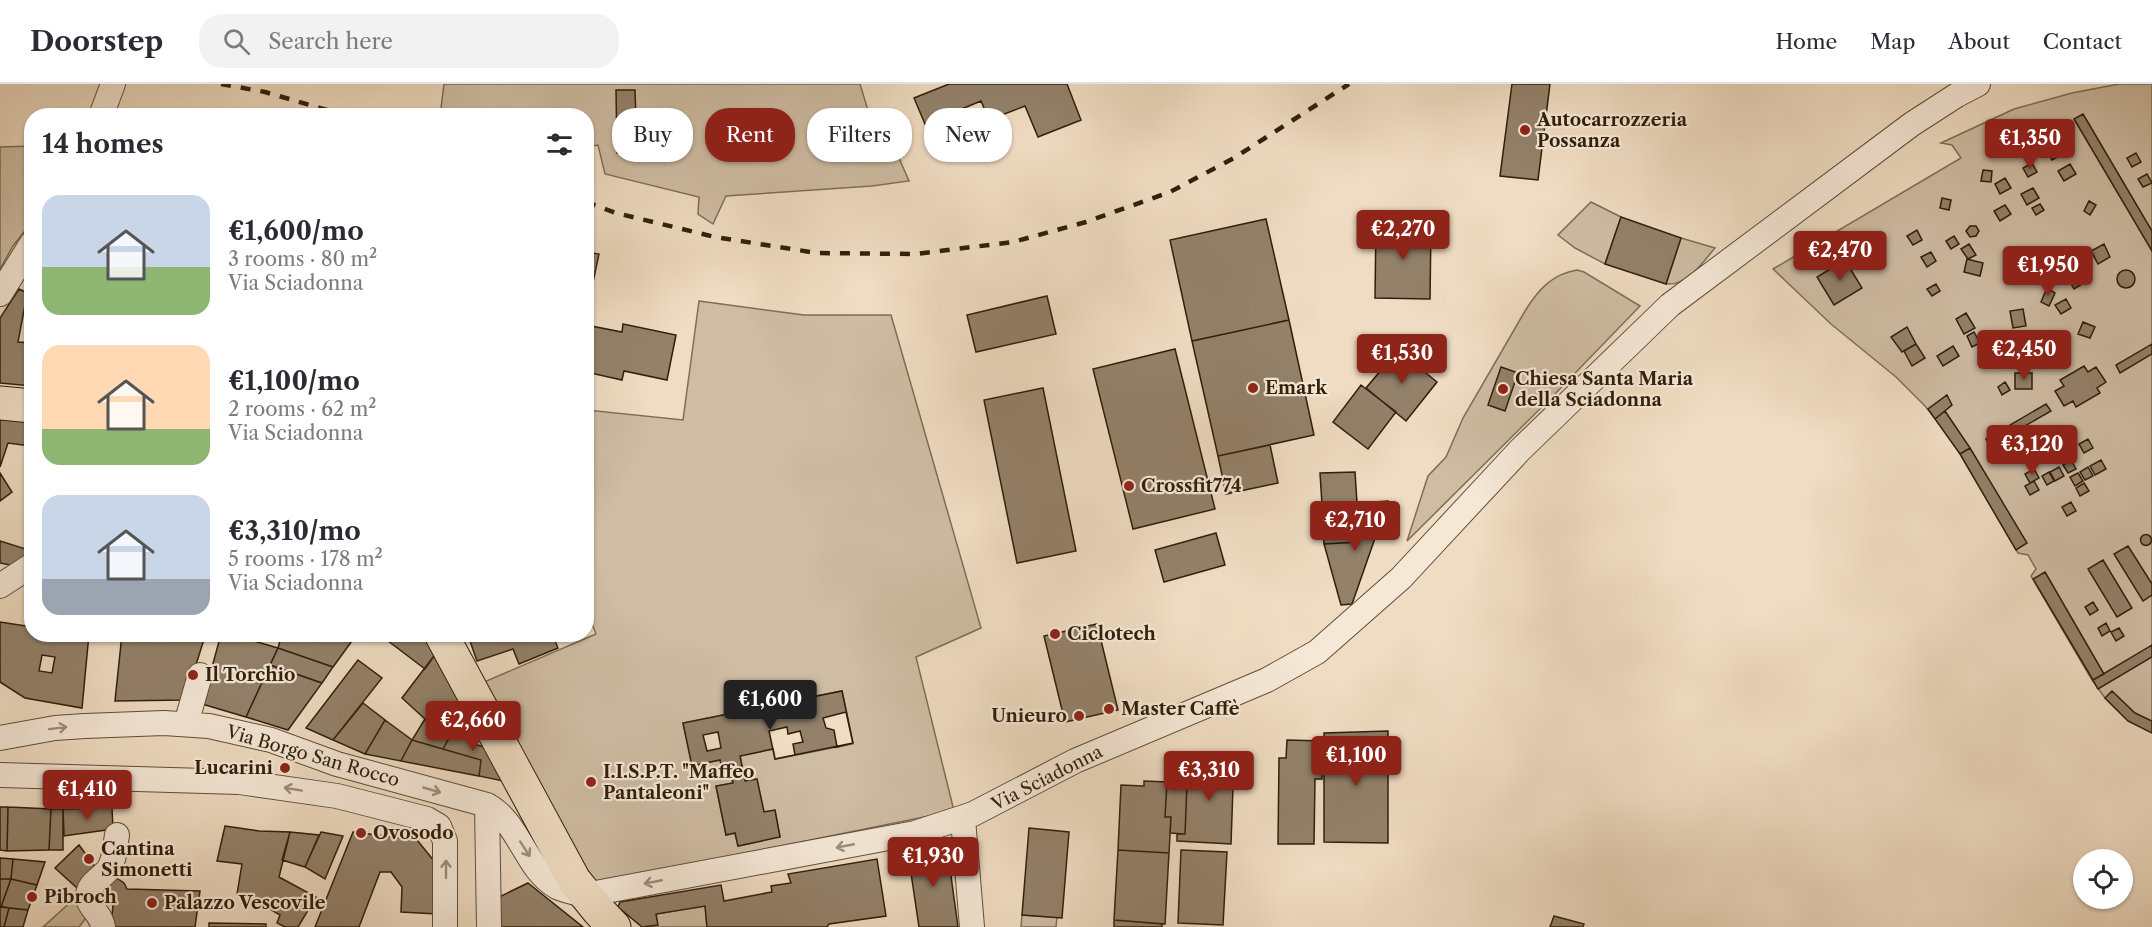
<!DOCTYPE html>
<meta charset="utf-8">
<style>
body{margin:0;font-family:"Libre Caslon Text",serif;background:#f2f2f3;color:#2b2b33;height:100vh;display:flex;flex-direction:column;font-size:22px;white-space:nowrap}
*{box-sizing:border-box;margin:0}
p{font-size:20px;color:#7c7c81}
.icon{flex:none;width:33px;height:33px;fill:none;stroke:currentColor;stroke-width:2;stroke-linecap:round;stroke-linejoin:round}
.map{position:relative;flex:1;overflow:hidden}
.sheet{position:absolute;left:24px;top:24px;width:570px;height:534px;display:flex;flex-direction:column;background:#fff;border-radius:24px;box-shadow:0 2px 4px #0004}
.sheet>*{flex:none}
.hud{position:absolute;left:612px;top:24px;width:570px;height:54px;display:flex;gap:12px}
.tools{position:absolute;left:2073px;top:765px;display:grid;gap:12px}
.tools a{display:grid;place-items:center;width:60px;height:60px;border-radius:50%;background:#fff;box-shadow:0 2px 4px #0004;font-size:30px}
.price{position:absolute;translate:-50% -51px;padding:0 14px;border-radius:6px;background:#8f2418;color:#fff;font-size:20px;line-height:39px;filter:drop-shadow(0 2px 3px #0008)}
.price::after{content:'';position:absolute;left:50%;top:36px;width:18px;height:14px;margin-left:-9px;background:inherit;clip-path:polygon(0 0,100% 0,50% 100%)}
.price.active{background:#222;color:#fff}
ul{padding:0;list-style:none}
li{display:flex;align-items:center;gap:18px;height:150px;padding:0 18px}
li span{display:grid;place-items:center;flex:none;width:168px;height:120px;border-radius:18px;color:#555}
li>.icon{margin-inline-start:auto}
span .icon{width:72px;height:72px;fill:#fffc;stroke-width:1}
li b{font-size:26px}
h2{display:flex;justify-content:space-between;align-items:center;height:72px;padding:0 18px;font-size:26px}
.pill{padding:0 21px;border-radius:24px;background:#fff;box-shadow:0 2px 4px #0004;font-size:21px;line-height:54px}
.pill.active{background:#8f2418;color:#fff}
header{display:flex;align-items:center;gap:36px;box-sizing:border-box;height:84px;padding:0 30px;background:#fff;border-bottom:2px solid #e1e1e2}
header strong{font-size:28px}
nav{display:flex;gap:33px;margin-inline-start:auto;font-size:21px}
.search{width:420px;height:54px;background:#f2f2f3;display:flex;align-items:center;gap:15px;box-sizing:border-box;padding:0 21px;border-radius:24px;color:#7c7c81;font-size:22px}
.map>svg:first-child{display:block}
.green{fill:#cebca3;stroke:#7e6e56;stroke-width:1.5;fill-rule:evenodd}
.building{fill:#93816a;stroke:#2f1f0a;stroke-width:1.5;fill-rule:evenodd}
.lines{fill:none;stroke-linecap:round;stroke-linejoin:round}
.street-casing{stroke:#5f4e38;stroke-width:26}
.primary-casing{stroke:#2f1f0a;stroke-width:35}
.street{stroke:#f5e8d7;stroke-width:24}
.primary{stroke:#efdcc2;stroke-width:33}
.rail{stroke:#2f1f0a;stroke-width:4.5;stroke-dasharray:10 10;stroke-linecap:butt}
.oneway{stroke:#9c8e7b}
.poi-dot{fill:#8f2418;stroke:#f5e8d7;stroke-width:2}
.labels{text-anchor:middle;stroke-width:4.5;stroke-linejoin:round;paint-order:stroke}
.poi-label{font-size:18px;font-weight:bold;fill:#2f1f0a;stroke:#f5e8d7;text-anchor:start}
.street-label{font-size:18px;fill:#2f1f0a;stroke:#f5e8d7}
</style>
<header>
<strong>Doorstep</strong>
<div class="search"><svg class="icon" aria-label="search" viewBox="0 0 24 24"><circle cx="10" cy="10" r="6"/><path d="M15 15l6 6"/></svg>Search here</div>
<nav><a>Home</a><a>Map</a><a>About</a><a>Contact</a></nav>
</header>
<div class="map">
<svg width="2152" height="843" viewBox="0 0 2152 843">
<rect width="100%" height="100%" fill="#efdcc2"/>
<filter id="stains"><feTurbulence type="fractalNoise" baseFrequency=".00333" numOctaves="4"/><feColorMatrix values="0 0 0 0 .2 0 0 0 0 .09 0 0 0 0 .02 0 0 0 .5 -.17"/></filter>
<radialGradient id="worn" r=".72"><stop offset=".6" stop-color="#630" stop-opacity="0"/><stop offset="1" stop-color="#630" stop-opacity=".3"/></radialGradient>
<path class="green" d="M444,0H860L873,43L870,53L891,56L909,97L872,102L726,112L713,140L698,130L699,113L605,90L598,61L587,63L586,32H440Z
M2119,0H2152V649L2128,637L2105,614L2092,596L2031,492L2036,485L2028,471L2018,469L1952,356L1925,322L1896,293L1831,240L1773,185L1961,74L1952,61L1941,59L2014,25L2072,9Z
M31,62V139L13,162L0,185V63Z
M1591,118L1621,133L1605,180L1575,164L1558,151Z
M1681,154L1715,164C1702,179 1688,202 1666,200Z
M1577,186L1584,188L1640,222L1553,312L1407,457L1428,392L1446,373L1463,334L1525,227C1538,206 1552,190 1577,186Z
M699,217L804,231H891L981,544L916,573L954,727L587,801L484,598L596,550L586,524L587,326L683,336ZM842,607L853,660L775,675L773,665L740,672L745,697L757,695L764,728L775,726L780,753L738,762L735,749L726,751L716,702L733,699L730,684L720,676L692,681L683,639Z
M74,815L89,830L79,843H43Z
M705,822L707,843H646L657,841L656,830Z
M1022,831L1057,833L1056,843H1021Z"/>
<path class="building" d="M949,0H1067L1081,36L1038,53L1025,22L989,36L981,17L925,40L914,14Z
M1512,0H1550L1538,96L1500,92Z
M616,6H635L637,68L617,69Z
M2083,30L2152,147V167L2074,35Z
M2056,59L2063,70L2052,76L2046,66Z
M2136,69L2141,78L2132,83L2127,74Z
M2032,79L2037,88L2028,93L2023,84Z
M2070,80L2076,90L2064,97L2058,87Z
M1983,86L1992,87L1991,98L1981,97Z
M2147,90L2152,99L2143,103L2138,95Z
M2005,94L2011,104L2000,110L1995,100Z
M2033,104L2039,114L2027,121L2021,110Z
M1942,114L1951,116L1949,126L1940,124Z
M2089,117L2096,121L2090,131L2084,127Z
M2040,120L2044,126L2036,131L2032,124Z
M2005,121L2011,130L2000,137L1994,127Z
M1621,133L1681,154L1666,200L1605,180Z
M1266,135L1289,236L1192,257L1170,156Z
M1376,139L1431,140L1430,215L1375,214Z
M1970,142H1976L1979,147L1976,152L1970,153L1966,147Z
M1917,146L1922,156L1913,161L1907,152Z
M1954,152L1959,160L1951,165L1946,157Z
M1969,160L1976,171L1968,175L1961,165Z
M2104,160L2110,173L2098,180L2091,167Z
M586,168L599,170L586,231Z
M1931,168L1936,177L1927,183L1921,173Z
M1967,175L1983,179L1980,192L1964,188Z
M1845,176L1862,204L1834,221L1817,193Z
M2070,179L2076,189L2066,195L2060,185Z
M2117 195a9 9 0 1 1 18 0a9 9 0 1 1-18 0Z
M2077,191L2082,200L2074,205L2069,196Z
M1936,200L1940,207L1932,212L1927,205Z
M2047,204L2055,209L2049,222L2041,218Z
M19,205L30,210L25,221L18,258L32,259V302L0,299V234Z
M1047,212L1056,250L976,268L967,231Z
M2066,215L2071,224L2061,230L2055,221Z
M2023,225L2026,242L2013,244L2010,227Z
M1966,229L1975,244L1964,250L1956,235Z
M1289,236L1314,351L1218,372L1192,257Z
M2083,238L2095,243L2090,254L2078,250Z
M623,240L676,251L667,296L624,287L622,296L586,288V241L622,248Z
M1907,243L1916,260L1902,268L1891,253Z
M1974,248L1980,259L1972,263L1967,252Z
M1999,255L2003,263L1994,268L1989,260Z
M2032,256L2042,264L2034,275L2023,268Z
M1916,260L1925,274L1912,282L1904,267Z
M2152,260V270L2120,289L2116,281Z
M1953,262L1959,272L1943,282L1937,272Z
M1175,265L1215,425L1133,445L1093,285Z
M1398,266L1437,298L1406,337L1366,304Z
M2084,282L2088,288L2096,283L2106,298L2097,304L2100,309L2076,323L2073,317L2064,322L2055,307L2064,302L2060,296Z
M1501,283L1518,289L1505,327L1488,321Z
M2015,289H2032V305H2015Z
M2005,298L2010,306L2002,311L1998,303Z
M1361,301L1396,328L1368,365L1333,338Z
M1043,304L1076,467L1017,479L984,316Z
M1947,311L1952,321L1935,335L1928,325Z
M2046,320L2051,327L1990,362L1986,355Z
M1945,327L1970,364L1960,370L1935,335Z
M32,332L30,362L8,359L0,383V335Z
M32,349V387H28Z
M2088,355L2093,364L2084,369L2079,360Z
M1270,361L1278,399L1226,410L1218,372Z
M1970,364L2027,459L2016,466L1960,370Z
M2071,376L2076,385L2068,389L2063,381Z
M2101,376L2106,385L2095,391L2090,382Z
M2059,383L2064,392L2055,397L2050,388Z
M2088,383L2093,392L2085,396L2080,388Z
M2034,385L2039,394L2030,399L2025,390Z
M1355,388L1357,419L1322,421L1320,389Z
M2049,388L2054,397L2047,401L2042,392Z
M0,389L12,408L0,417Z
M2078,389L2083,397L2075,402L2070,393Z
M2034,397L2039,406L2030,411L2025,402Z
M2084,399L2089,407L2080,412L2076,404Z
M1388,417L1352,520L1341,521L1324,460L1359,458L1357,419Z
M2071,418L2076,427L2067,432L2062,423Z
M1357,419L1359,458L1324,460L1322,421Z
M1216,449L1225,481L1164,498L1155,466Z
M2140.5 456a5.5 5.5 0 1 1 11 0a5.5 5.5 0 1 1-11 0Z
M0,457L32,467V470L16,482L0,479Z
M2128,462L2152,500V511L2143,517L2114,470Z
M2103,476L2132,524L2117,533L2088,485Z
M2045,488L2104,590L2093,596L2033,495Z
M2093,518L2098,526L2090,531L2085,523Z
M0,538L32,543V550H89L82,624L25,614L0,598ZM42,571L55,573L52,589L39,587Z
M2106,539L2110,547L2102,552L2098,544Z
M1097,540L1118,626L1065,638L1044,552Z
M2119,544L2124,552L2116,557L2111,548Z
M122,550L205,552L185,616L115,617Z
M221,550H230L278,564L246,633L202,620Z
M282,550H357L333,583L278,564Z
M379,550H428L437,568L425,585Z
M489,550H552L558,564L519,580L513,565L477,577L470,557Z
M2152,561V573L2098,605L2093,596Z
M278,564L333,583L322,599L270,581Z
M437,568L473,639L448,656L402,614Z
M358,576L382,594L333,656L306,644Z
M270,581L322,599L288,646L246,633Z
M842,607L853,659L775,675L773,665L740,672L742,682L722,686L720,676L692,682L683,639Z
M2112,607L2135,629L2152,637V649L2128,637L2105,614Z
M363,619L385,636L365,670L333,656Z
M846,628L853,659L837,663L834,646L826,644L823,634Z
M425,635L448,656L443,665L412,656Z
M385,636L412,656L401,677L365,670Z
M473,639L478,648L470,651L469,659L485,663L503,697L479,692L481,676L443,665L448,656Z
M787,643L788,650L800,647L803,658L793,660L795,671L775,675L769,647Z
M1388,647V759L1324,758V649Z
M718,648L721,664L707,667L703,651Z
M412,656L481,676L479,692L401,677Z
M1287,656L1323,657L1322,695H1315L1314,760H1278L1279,674H1286Z
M1205,675L1234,676L1231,760L1177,757V750H1185L1187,699H1183L1184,679L1205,680Z
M742,682L745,697L757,695L764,728L775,726L780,753L738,762L735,749L726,751L716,702L733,699L730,684Z
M1144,697L1167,698L1165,733H1171L1169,769L1118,766L1121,701L1144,702Z
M1167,698L1187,699L1185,750L1170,749L1171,733H1165Z
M0,723H8L7,767L0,766Z
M8,723L51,725L49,766L7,767Z
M112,724L113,745L64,752L63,725Z
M51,725H63V766H49Z
M225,742L259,747L290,748L279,793L316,813L298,843H285L277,839L280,831L262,820L237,810L242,780L217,777Z
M1029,744L1069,748L1062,834L1022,831Z
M290,748L319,751L305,783L282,776Z
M321,748L343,752L325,795L305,783Z
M353,748L417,756L439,783L437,830L401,828L402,803L391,788H380L359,843H315Z
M79,761L99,788L77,804L55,784Z
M947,763L958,843H919L908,769Z
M1118,766L1169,769L1165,840L1114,836Z
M1181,766L1227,768L1223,841L1178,839Z
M0,774L13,775L11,795H0Z
M13,775L45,778L37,801L11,795Z
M877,775L886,832L829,840L827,843H707L705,822L656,830L658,841L642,843L618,823L620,818L721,801L724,817L772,808L771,802L791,799L788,790Z
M115,793L124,799L127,805L200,807L195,843H111L113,821L103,817L99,809Z
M0,795H11L1,823L0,822Z
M11,795L37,801L28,826L1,823Z
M528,799L583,843H497L495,815Z
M0,822L9,824L4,843H0Z
M9,824L28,826L23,843H4Z
M1554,832L1584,840L1583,843H1550Z
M1114,836L1162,840V843H1114Z
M209,839L266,840V843H209Z"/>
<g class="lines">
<g class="street-casing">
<path id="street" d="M101,32L113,0
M0,210L32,159
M0,502L32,481
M186,640L200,591
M0,654L55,644L85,642L164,639L209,642L271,656L337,680L487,721C520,739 525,785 557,803C566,807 576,809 585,811L915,749L973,730L1075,677L1267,596L1317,568L1401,494L1520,366L1670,221L1912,40L1957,11L1978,0
M0,691L239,698L337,712L427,735L439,742L445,757V843
M487,721L489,843
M963,735L972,843
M103,843C101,829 89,824 88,814C87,800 100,795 107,787C115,778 115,762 117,751"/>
</g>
<g class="primary-casing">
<path id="primary" d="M0,319L32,322
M441,550L574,796L598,826L614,843"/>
</g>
<use href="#street" class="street"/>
<use href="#primary" class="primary"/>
<path class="rail" d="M221,0L265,8L348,32
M586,118L616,129L715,153L817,169L915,170L1013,158L1086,138L1170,108L1234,74L1349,0"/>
</g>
<defs><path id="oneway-shaft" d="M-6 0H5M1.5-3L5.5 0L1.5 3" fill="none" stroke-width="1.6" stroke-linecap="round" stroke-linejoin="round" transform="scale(1.5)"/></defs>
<g class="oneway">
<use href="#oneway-shaft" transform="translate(58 644) rotate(-7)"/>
<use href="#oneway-shaft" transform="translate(293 705) rotate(-170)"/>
<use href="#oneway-shaft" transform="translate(432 706) rotate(16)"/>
<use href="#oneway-shaft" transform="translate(845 762) rotate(169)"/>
<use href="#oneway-shaft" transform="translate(525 765) rotate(57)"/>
<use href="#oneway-shaft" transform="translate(446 785) rotate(-90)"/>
<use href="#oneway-shaft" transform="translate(653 798) rotate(169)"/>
</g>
<g class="poi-dot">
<circle cx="1525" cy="46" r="6"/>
<circle cx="1253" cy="304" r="6"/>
<circle cx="1503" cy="305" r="6"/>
<circle cx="1129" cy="402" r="6"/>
<circle cx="1055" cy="550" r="6"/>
<circle cx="193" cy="591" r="6"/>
<circle cx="1109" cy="625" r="6"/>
<circle cx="1079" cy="632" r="6"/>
<circle cx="285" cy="684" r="6"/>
<circle cx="591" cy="698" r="6"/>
<circle cx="361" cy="749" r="6"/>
<circle cx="89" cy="775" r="6"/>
<circle cx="32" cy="813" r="6"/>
<circle cx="152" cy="819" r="6"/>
</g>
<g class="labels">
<g class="poi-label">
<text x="1537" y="42">Autocarrozzeria<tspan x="1537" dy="21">Possanza</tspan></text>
<text x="1515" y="301">Chiesa Santa Maria<tspan x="1515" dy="21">della Sciadonna</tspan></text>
<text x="1265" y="310">Emark</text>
<text x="1141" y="408">Crossfit774</text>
<text x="1067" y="556">Ciclotech</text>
<text x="205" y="597">Il Torchio</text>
<text x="1121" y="631">Master Caffè</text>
<text x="1067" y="638" text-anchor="end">Unieuro</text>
<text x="273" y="690" text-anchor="end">Lucarini</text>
<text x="603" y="694">I.I.S.P.T. "Maffeo<tspan x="603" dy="21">Pantaleoni"</tspan></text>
<text x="373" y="755">Ovosodo</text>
<text x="101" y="771">Cantina<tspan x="101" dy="21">Simonetti</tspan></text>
<text x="44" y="819">Pibroch</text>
<text x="164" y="825">Palazzo Vescovile</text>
</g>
<g class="street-label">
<text transform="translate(313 672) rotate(16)" y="6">Via Borgo San Rocco</text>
<text transform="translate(1047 694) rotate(-27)" y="6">Via Sciadonna</text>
</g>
</g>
<rect width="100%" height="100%" filter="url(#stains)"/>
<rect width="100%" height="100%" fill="url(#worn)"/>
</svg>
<div class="tools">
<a><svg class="icon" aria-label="locate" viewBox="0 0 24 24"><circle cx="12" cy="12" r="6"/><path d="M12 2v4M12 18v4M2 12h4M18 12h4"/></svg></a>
</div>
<b class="price" style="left:2030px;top:86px">€1,350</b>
<b class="price" style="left:1403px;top:177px">€2,270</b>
<b class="price" style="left:1840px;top:198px">€2,470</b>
<b class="price" style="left:2048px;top:213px">€1,950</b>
<b class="price" style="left:2024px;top:297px">€2,450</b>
<b class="price" style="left:1402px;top:301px">€1,530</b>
<b class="price" style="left:2032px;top:392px">€3,120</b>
<b class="price" style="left:1355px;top:468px">€2,710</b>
<b class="price active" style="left:770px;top:647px">€1,600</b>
<b class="price" style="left:473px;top:668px">€2,660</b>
<b class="price" style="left:1356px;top:703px">€1,100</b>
<b class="price" style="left:1209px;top:718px">€3,310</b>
<b class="price" style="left:87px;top:737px">€1,410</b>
<b class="price" style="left:933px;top:804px">€1,930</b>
<div class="hud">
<a class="pill">Buy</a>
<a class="pill active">Rent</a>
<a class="pill">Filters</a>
<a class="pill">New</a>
</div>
<section class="sheet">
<h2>14 homes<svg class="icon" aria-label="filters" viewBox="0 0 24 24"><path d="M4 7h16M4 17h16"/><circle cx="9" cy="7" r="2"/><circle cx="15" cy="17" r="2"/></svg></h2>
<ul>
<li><span style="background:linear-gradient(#c9d6e8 60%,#8fb573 0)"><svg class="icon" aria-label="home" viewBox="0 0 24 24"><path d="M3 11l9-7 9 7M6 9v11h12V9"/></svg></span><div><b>€1,600/mo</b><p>3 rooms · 80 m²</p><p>Via Sciadonna</p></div></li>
<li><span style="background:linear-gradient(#ffd9b3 70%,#8fb573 0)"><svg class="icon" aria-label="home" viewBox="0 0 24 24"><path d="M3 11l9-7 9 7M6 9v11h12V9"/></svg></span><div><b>€1,100/mo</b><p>2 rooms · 62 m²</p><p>Via Sciadonna</p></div></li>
<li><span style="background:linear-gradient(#c9d6e8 70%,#9aa5b1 0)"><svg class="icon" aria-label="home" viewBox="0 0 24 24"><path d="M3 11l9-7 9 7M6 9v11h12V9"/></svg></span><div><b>€3,310/mo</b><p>5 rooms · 178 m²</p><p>Via Sciadonna</p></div></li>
</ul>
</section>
</div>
